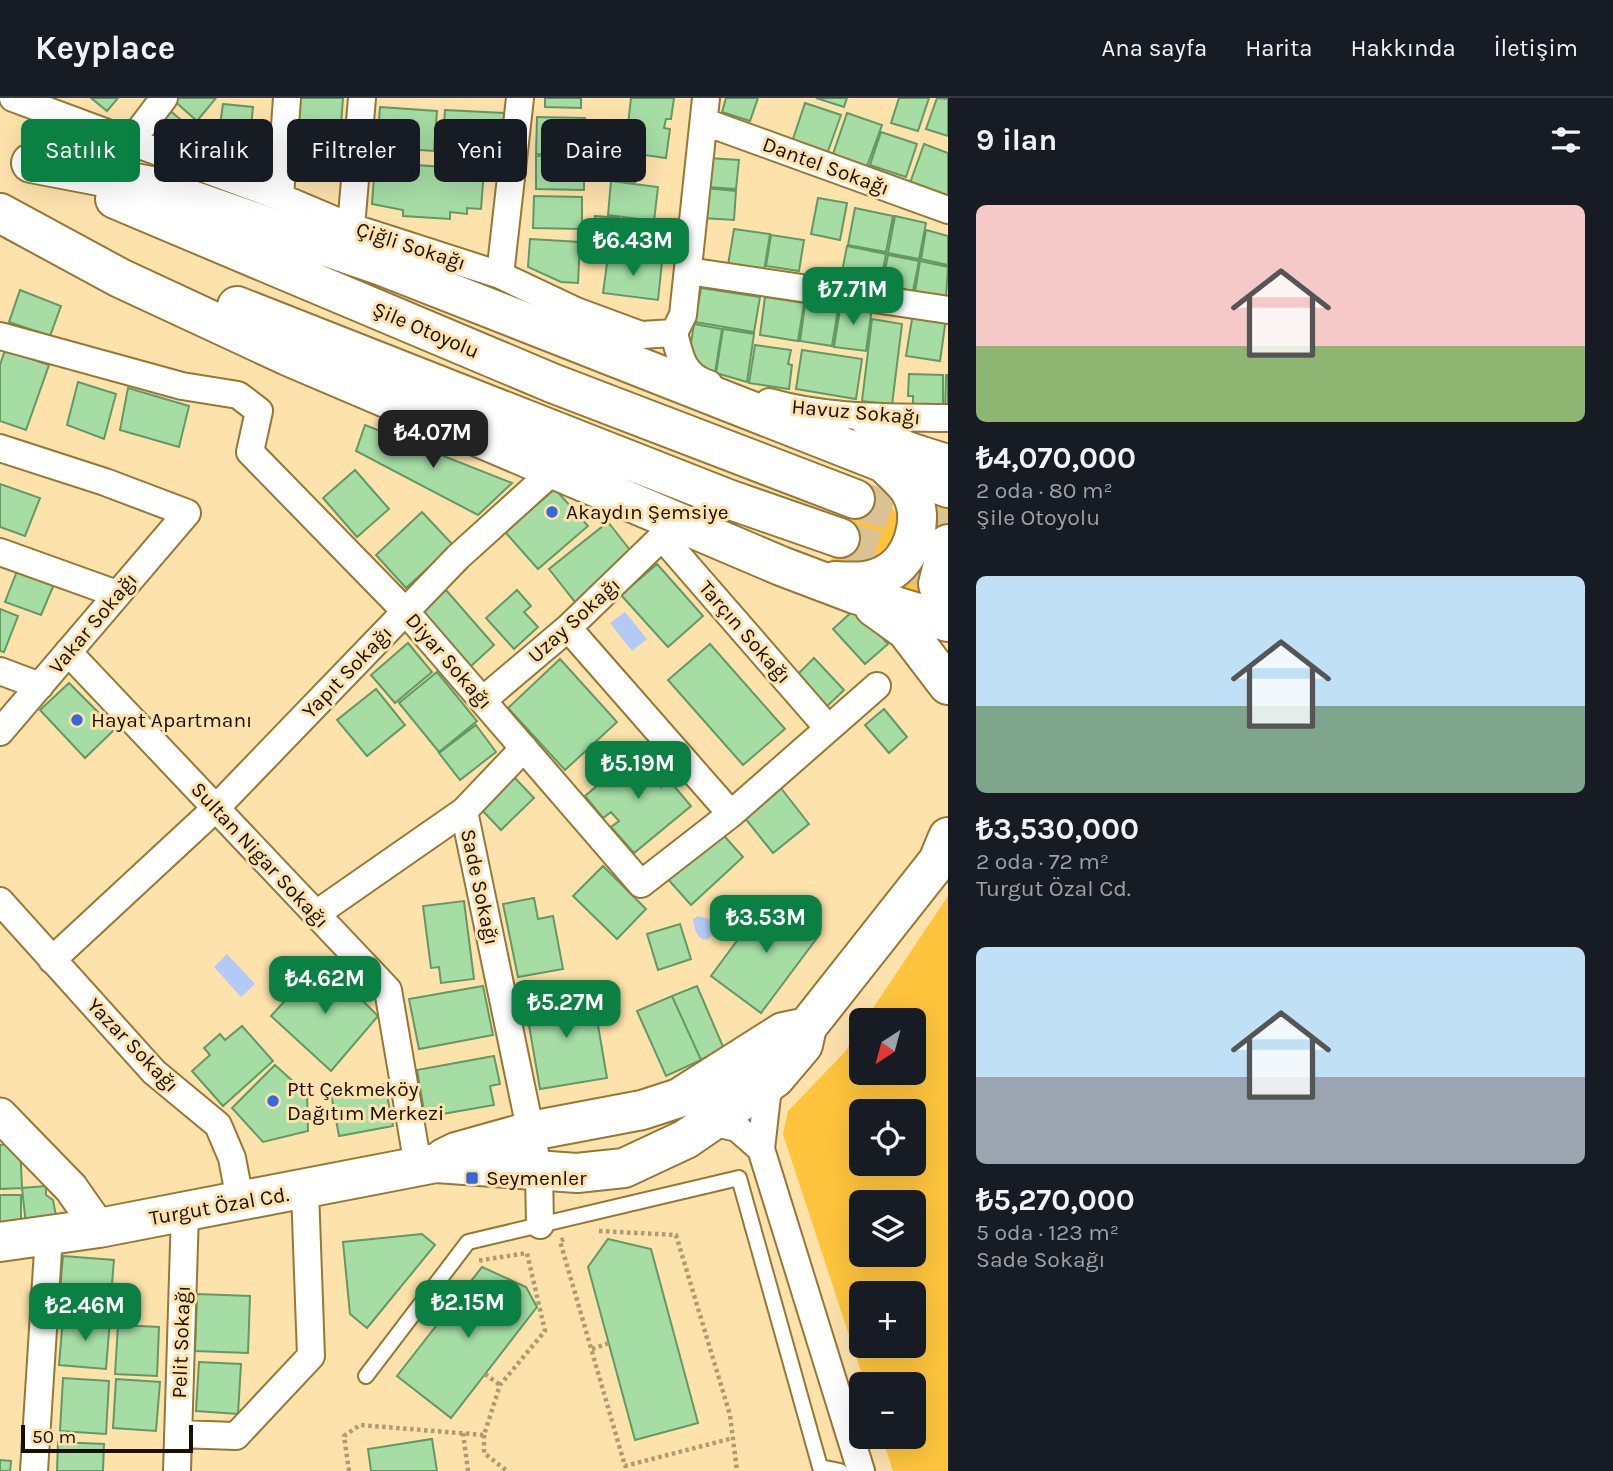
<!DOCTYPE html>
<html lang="tr">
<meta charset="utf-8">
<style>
body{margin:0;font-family:Karla,sans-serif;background:#242831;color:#f1f3f6;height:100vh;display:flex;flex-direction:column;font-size:26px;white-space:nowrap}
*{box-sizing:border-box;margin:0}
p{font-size:23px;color:#9ea1a6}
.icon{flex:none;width:38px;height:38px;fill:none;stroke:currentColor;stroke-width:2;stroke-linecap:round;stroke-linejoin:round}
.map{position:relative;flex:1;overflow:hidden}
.drawer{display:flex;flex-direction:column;background:#171b24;width:665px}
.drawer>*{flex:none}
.hud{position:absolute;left:21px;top:21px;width:665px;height:63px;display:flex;gap:14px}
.needle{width:46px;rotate:216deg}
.buttons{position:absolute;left:849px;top:910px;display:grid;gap:14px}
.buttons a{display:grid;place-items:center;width:77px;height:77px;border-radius:10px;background:#171b24;box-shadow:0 7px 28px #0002;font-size:35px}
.scale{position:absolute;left:21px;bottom:18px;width:172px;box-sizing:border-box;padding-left:7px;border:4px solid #191000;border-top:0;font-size:19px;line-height:24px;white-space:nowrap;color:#191000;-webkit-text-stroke:5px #fde2ac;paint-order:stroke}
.price{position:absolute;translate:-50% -60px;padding:0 16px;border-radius:14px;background:#0b8043;color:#fff;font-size:23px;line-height:46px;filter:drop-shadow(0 2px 4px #0008)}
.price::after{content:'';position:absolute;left:50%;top:42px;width:21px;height:16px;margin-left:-10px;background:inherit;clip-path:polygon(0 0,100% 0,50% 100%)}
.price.selected{background:#222;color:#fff}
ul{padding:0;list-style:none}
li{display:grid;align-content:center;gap:14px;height:371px;padding:0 28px}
li span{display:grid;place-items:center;height:217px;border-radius:10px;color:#555}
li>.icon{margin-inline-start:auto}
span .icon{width:126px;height:126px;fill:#fffc;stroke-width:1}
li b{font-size:30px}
h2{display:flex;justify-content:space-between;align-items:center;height:84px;padding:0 28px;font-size:30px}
.pill{padding:0 24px;border-radius:10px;background:#171b24;box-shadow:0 7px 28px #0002;font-size:24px;line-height:63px}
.pill.selected{background:#0b8043;color:#fff}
header{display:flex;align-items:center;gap:42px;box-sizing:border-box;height:98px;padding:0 35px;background:#171b24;border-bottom:2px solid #363941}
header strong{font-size:33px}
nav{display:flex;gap:38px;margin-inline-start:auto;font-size:24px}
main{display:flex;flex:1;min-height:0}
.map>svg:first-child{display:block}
.green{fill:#fec43d;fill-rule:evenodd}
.water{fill:#b4caf6}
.building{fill:#a6dda5;stroke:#649864;stroke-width:2}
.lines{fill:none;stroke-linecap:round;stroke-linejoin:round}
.trunk-tunnel{stroke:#dbc292;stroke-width:38;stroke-dasharray:38 19;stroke-linecap:butt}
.service-casing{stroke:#967733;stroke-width:18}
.minor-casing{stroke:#967733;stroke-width:30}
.tertiary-casing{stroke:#967733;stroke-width:37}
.primary-casing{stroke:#967733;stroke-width:42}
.trunk-casing{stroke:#967733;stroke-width:42}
.path{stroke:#af9a71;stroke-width:4.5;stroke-dasharray:3.5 3.5;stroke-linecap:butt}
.service{stroke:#fff;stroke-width:14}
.minor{stroke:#fff;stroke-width:26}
.tertiary{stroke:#fff;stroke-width:33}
.primary{stroke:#fff;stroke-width:38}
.trunk{stroke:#fff;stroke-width:38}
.poi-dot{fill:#3968d8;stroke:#fde2ac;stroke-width:2.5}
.labels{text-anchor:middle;stroke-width:6;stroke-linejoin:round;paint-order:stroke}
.street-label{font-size:21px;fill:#191000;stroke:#fde2ac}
.poi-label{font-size:21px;fill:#191000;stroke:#fde2ac;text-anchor:start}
</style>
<header>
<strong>Keyplace</strong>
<nav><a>Ana sayfa</a><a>Harita</a><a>Hakkında</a><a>İletişim</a></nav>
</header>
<main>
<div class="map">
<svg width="948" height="1373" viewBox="0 0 948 1373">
<rect width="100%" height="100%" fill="#fde2ac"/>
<path class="green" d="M863,382L882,395L900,421C893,467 872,474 830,465Z
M925,403L948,410V423L930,436Z
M917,476L925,512L878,496Z
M948,798V1373H893L882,1339H914V1286H865L783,1036L788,1013L845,954L861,929V975H914V922H865ZM861,1013H914V1066H861ZM914,1104V1157H861V1104ZM861,1195H914V1248H861Z"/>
<path class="water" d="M625,514L647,541L632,553L610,525Z
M698,818L716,823L717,833L707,842C697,842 694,830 693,821Z
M227,856L255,886L241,899L214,869Z"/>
<path class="building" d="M91,0H118L107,13Z
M171,0H216L197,23Z
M294,0H343L338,67L290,63Z
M545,0H581V10L545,9Z
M631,0H674L671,21H666L664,30L670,31L666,60L644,57L645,47L626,45Z
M726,0H758L750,23L722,14Z
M816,0H847L844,9Z
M899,0H929L918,33L891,25Z
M937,0L948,1V38L926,31Z
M805,5L841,17L827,56L792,44Z
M223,6L253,9L247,69L216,55Z
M380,9L437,13L434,53L377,49Z
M167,10L200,38L192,46L189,43L177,58L147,33Z
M445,12L504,15L502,57L442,53Z
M847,15L882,27L866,71L832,59Z
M537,19L585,20L584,57L536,56Z
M881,34L917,46L906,79L870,67Z
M924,46L948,55V98L910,85Z
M614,55L638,58L635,84L611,82Z
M536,58H584V92L536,91Z
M708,60L739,62L736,91L706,89Z
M375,64L484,72L481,111L467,110V116L450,114V121L403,118V112L372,106Z
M611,83L658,89L654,123L608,117Z
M705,90L736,93L734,122L703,120Z
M534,98L582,99V131L533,130Z
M818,100L847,105L840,142L811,136Z
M855,110L893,118L886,154L848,147Z
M595,118L619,120L616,146L592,144Z
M895,118L926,125L919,161L888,155Z
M629,121L668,126L665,156L625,152Z
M734,131L770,136L764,173L728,167Z
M926,132L948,138V167L921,161Z
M771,137L804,142L799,173L766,168Z
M530,141L580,144L578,185L561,184L528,169Z
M847,148L886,156L880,187L841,179Z
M888,157L919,163L913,193L882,187Z
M608,158L662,164L658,202L603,195Z
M920,163L948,169L946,200L915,194Z
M701,190L760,199L754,234L695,224Z
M20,192L61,208L50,238L9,224Z
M765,199L804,205L798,243L760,237Z
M806,200L839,205L832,248L800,243Z
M841,205L872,210L866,253L834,249Z
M913,215L946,220L940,263L906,258Z
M872,221L902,226L892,307L862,303Z
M694,226L722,231L715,275L687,270Z
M723,231L754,236L747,284L716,275Z
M755,247L791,252L788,266L792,267L789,291L749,285Z
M5,252L49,267L26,332L0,323V267Z
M802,252L862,261L856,301L796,291Z
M909,276L943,277V313H913V298H908Z
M946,277H948V313H945Z
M78,284L116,296L104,341L67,327Z
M128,290L189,308L179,349L120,332Z
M365,327L512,385L478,417L356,353Z
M355,372L389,411L357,439L323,400Z
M0,386L40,400L25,438L0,429Z
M555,391L588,428L538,471L505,434Z
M422,414L453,447L406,490L376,457Z
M608,424L634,457L575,504L549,471Z
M657,466L703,518L668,549L621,497Z
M19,468L55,484L41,517L5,504Z
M446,492L494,547L470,569L421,514Z
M517,492L531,508L524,514L538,529L514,551L486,520Z
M856,510L888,546L865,566L833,531Z
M0,511L18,518L4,554L0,553Z
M408,545L432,574L395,605L371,577Z
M710,546L785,631L743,667L668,582Z
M814,560L844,592L820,615L790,584Z
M560,561L617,624L565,672L508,610Z
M437,574L477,623L439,654L399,605Z
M69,585L115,631L85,660L40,612Z
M376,591L405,627L367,658L337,622Z
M884,611L907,639L889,655L865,627Z
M476,627L496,654L460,682L439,655Z
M642,650L661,674L653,680L661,689L669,682L691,708L634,755L611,729L619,723L611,714L603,720L585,698Z
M512,677L534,700L501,732L479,709Z
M777,685L809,726L773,755L740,714Z
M718,731L743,759L691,807L666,779Z
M603,768L646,811L617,841L573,798Z
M770,798L820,836L761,915L711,878Z
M534,800L538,821L553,818L563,871L518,879L503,806Z
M464,803L474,881L441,885L439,869L431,870L423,808Z
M680,826L691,861L658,872L647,836Z
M322,862L378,918L331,973L271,918Z
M483,888L493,937L419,951L409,901Z
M697,888L724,951L701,962L672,898Z
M592,892L607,980L540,991L525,904Z
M672,898L701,962L666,978L637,913Z
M242,928L273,963L223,1008L192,973L210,957L204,950L220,936L225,942Z
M494,958L500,986L490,988L494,1007L425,1019L417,972Z
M275,967L307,996L308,1033L263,1044L232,1010Z
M385,986L393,1028L339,1038L331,996Z
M20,1045L22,1090L0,1091V1047Z
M46,1088V1097L53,1102L57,1123L26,1127L22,1090Z
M0,1097H21V1132H0Z
M422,1136L435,1147L367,1230L350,1216L343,1144Z
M608,1141L651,1151L698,1325L635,1342L588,1169Z
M63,1158L114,1162L110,1209L59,1204Z
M482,1169L526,1189L537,1209L451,1320L397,1278Z
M197,1196L250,1198L248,1255L195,1253Z
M63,1219L110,1222L106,1271L59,1267Z
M118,1227L159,1229L157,1278L115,1276Z
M199,1264L241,1266L238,1316L196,1313Z
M63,1280L109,1283L106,1336L60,1333Z
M116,1281L160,1284L156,1333L113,1330Z
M432,1341L437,1373H371L368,1351Z
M58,1344L104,1346L103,1373H57Z
M0,1362L11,1363L10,1373H0Z"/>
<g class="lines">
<path class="trunk-tunnel" d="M855,401L948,433
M840,440L948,478"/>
<g class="service-casing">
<path id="service" d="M366,1278L468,1144L739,1080L820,1369L840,1373"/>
</g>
<g class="minor-casing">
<path id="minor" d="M13,0L280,99L351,129L500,177L576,213L641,237L674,235L683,217L706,0
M705,24L948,112
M129,46L164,0
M280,99L287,0
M351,129L362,0
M688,173L948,212
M500,177L520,0
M674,235C680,259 683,278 709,286
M0,238L182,288L238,297L259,313L250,354L406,514L641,786L731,716L877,588
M769,304C827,321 888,319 948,320
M858,318C882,342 917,350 948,360
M0,350L105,384L187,415L0,634
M0,454L117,496
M568,530L731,716
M68,554L388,892L418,1068
M0,573L40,588
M483,602L568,530L662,439L828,630
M524,650L464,713L539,1074L540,1127
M0,803L154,974L218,1027L232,1060L240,1102
M316,816L464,713
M52,862L216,710L458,459L542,383
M775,980L767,998L761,1051L861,1373
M711,1024L737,1030L761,1051
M178,1336L236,1338L311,1258L305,1092
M34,1373L49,1137
M177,1373L185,1114"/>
</g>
<g class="tertiary-casing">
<path id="tertiary" d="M0,1017L71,1090L99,1130"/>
</g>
<g class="primary-casing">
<path id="primary" d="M444,1060L456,1054L531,1033L642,1012L679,1000L783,934L807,929
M0,1144L99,1130L436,1065L577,1075L624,1070L686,1041L775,980L803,947L807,929L938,763L948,739"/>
</g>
<g class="trunk-casing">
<path id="trunk" d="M31,65L151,88L382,168L948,390
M115,101L552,285L855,401
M0,115L120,180L290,259L781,468L855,496L948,524
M237,208L728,401L840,440
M948,446L938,486L948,524
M835,483C852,484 869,485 884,477C913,463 927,419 909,391C902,381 891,372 882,363
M874,509L906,532L948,587"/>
</g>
<path class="path" d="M599,1133L676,1137L730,1317L737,1373
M564,1141L560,1143L625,1368L733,1340
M592,1251L609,1245
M485,1276L500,1287
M463,1335L468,1373
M484,1337V1355L507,1373
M349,1373L344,1338L360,1327L484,1337L500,1287L545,1233L527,1155L476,1163"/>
<use href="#service" class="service"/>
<use href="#minor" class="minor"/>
<use href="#tertiary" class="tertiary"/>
<use href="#primary" class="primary"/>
<use href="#trunk" class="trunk"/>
</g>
<g class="poi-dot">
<circle cx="552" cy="414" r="7"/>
<circle cx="77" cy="622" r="7"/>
<circle cx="273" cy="1003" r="7"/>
<rect x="465" y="1073" width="14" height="14" rx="3.5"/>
</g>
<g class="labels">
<g class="street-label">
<text transform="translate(826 68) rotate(20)" y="7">Dantel Sokağı</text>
<text transform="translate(411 148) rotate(18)" y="7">Çiğli Sokağı</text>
<text transform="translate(426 232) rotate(23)" y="7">Şile Otoyolu</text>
<text transform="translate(856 314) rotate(5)" y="7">Havuz Sokağı</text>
<text transform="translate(574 522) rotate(-42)" y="7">Uzay Sokağı</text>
<text transform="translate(93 525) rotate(-50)" y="7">Vakar Sokağı</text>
<text transform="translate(745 534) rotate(49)" y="7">Tarçın Sokağı</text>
<text transform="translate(449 563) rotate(49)" y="7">Diyar Sokağı</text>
<text transform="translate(347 574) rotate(-46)" y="7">Yapıt Sokağı</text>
<text transform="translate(260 757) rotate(47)" y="7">Sultan Nigar Sokağı</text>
<text transform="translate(480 789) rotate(78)" y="7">Sade Sokağı</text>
<text transform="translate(133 947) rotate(46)" y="7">Yazar Sokağı</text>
<text transform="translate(219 1108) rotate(-10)" y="7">Turgut Özal Cd.</text>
<text transform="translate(181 1244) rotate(-88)" y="7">Pelit Sokağı</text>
</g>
<g class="poi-label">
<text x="566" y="421">Akaydın Şemsiye</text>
<text x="91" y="629">Hayat Apartmanı</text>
<text x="287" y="998">Ptt Çekmeköy<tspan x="287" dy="24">Dağıtım Merkezi</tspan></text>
<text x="486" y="1087">Seymenler</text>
</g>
</g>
</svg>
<div class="buttons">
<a><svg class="needle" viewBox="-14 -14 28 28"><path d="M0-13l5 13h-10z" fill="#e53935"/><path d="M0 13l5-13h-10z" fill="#9ea1a6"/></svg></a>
<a><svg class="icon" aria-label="locate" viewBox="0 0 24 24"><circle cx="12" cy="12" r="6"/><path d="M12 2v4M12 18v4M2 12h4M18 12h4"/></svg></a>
<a><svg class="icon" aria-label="layers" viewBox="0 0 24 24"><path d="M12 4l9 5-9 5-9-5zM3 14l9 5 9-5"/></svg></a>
<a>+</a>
<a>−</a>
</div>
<div class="scale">50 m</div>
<b class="price" style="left:633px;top:180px">₺6.43M</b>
<b class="price" style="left:853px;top:229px">₺7.71M</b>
<b class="price selected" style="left:433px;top:372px">₺4.07M</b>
<b class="price" style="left:638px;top:703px">₺5.19M</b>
<b class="price" style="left:766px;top:857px">₺3.53M</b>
<b class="price" style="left:325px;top:918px">₺4.62M</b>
<b class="price" style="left:566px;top:942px">₺5.27M</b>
<b class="price" style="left:468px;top:1242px">₺2.15M</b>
<b class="price" style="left:85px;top:1245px">₺2.46M</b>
<div class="hud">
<a class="pill selected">Satılık</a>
<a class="pill">Kiralık</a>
<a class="pill">Filtreler</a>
<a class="pill">Yeni</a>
<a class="pill">Daire</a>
</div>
</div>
<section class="drawer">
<h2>9 ilan<svg class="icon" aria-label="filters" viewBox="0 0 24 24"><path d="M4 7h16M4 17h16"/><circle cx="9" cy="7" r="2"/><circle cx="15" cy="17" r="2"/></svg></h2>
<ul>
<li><span style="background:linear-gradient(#f6c9c9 65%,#8fb573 0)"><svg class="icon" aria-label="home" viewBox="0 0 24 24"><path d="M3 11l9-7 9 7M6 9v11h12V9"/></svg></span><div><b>₺4,070,000</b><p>2 oda · 80 m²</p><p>Şile Otoyolu</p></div></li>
<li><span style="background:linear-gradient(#bfe0f5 60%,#7fa58c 0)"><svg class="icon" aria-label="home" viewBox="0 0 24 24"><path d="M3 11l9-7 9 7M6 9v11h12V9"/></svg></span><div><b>₺3,530,000</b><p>2 oda · 72 m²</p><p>Turgut Özal Cd.</p></div></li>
<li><span style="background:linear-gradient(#bfe0f5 60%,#9aa5b1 0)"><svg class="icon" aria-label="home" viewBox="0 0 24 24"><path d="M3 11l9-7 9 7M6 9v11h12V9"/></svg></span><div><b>₺5,270,000</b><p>5 oda · 123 m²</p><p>Sade Sokağı</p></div></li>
</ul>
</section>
</main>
